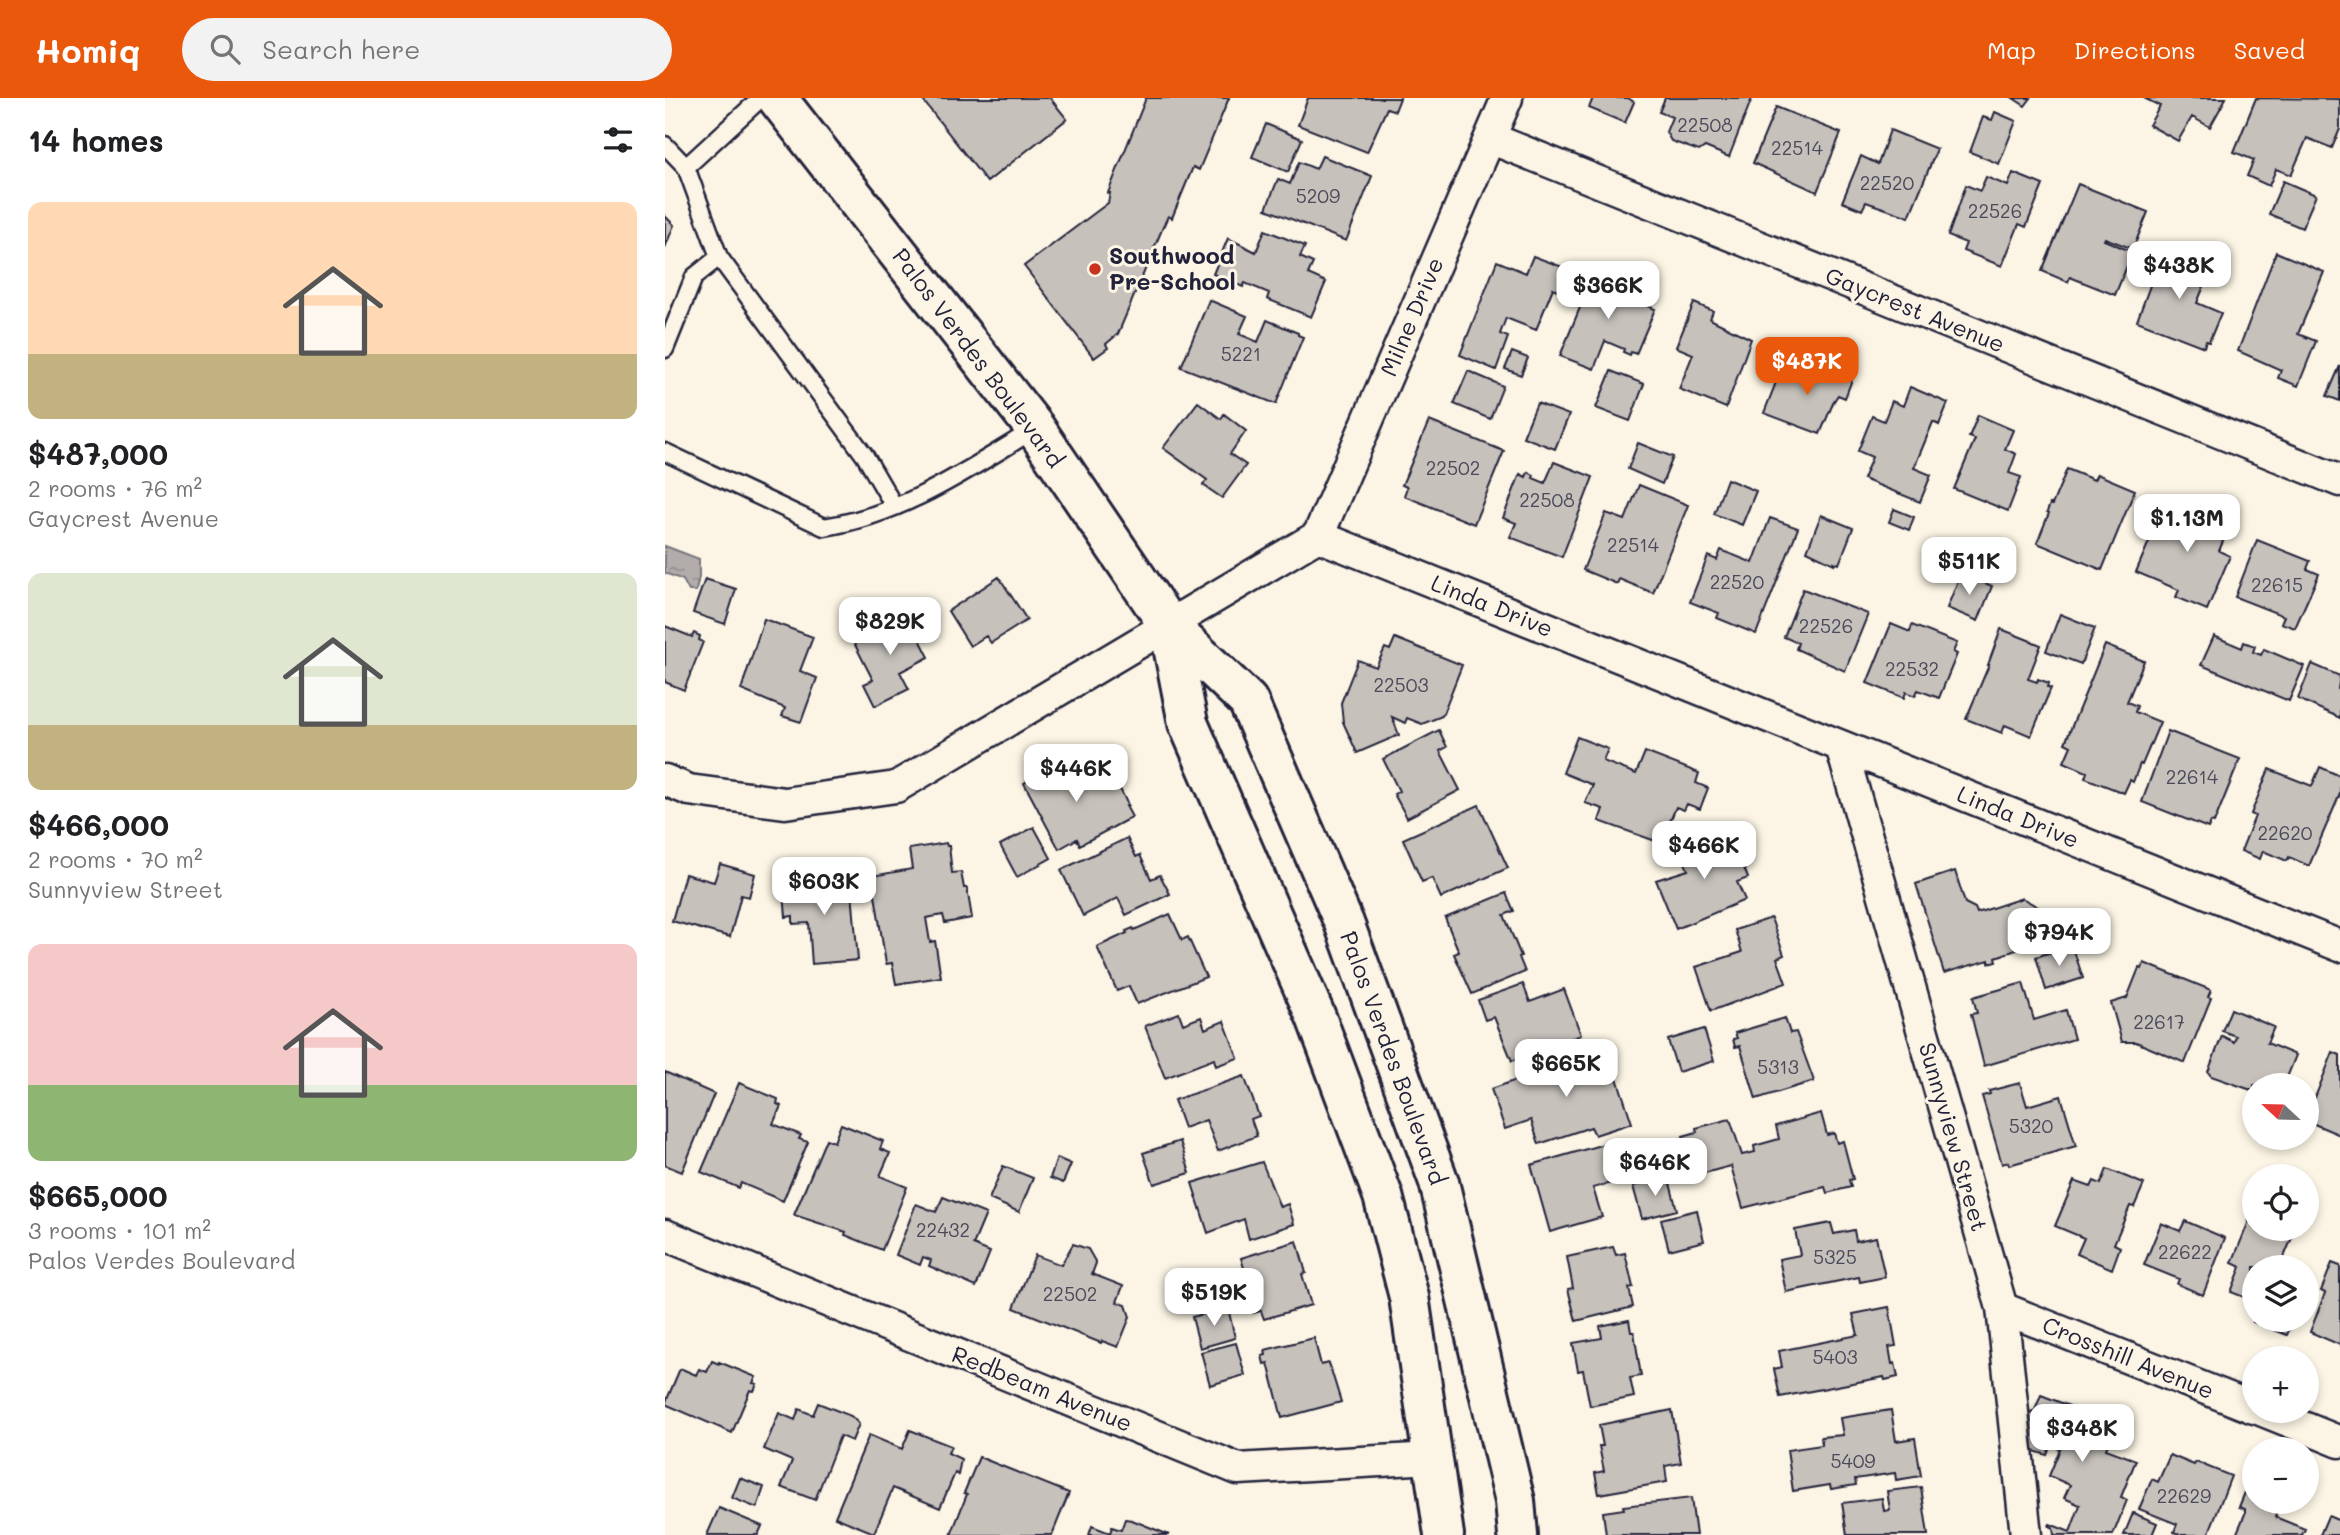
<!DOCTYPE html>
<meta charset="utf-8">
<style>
body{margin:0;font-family:Mali,sans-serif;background:#f2f2f2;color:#202124;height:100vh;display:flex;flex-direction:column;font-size:26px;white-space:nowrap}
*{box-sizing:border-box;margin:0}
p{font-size:23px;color:#757577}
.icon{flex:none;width:38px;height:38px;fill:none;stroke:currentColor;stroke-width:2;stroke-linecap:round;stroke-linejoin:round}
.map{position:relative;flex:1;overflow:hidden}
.sheet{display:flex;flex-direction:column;background:#fff;width:665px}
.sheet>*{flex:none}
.needle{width:46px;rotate:292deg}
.fabs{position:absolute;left:1577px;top:975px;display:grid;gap:14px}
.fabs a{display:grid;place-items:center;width:77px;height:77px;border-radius:50%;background:#fff;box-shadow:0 4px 10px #0003;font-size:35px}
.price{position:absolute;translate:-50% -60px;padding:0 16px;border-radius:14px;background:#fff;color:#222;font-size:23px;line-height:46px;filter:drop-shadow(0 2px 4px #0008)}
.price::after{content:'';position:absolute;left:50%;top:42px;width:21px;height:16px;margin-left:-10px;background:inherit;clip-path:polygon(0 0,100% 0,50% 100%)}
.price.current{background:#ea580c;color:#fff}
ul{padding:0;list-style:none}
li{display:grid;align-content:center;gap:14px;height:371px;padding:0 28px}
li span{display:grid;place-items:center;height:217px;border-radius:14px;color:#555}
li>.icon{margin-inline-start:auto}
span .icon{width:126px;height:126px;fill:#fffc;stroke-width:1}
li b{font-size:30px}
h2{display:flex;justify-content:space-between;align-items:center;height:84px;padding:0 28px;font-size:30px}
header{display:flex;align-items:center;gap:42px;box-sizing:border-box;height:98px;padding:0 35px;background:#ea580c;color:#fff}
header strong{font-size:33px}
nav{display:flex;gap:38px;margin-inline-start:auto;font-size:24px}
.search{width:490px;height:63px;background:#f2f2f2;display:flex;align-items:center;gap:18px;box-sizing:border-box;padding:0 24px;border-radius:38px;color:#757577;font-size:26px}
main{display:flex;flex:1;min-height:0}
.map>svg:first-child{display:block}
.water{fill:url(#water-ripples);stroke:#78757e;stroke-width:2}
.building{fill:#c6c1bb;stroke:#22223b;stroke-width:2}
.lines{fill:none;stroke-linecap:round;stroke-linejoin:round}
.service-casing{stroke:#22223b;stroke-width:21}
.minor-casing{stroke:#22223b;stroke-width:35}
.secondary-casing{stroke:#22223b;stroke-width:44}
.service{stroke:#fcf5e5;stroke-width:16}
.minor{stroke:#fcf5e5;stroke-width:30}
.secondary{stroke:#fcf5e5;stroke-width:38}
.poi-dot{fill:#c8321e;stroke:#fcf5e5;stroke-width:2.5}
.labels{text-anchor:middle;stroke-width:6;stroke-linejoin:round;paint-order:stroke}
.number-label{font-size:19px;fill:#4b4a5b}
.poi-label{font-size:23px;font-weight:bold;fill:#22223b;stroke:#fcf5e5;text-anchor:start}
.street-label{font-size:23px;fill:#22223b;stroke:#fcf5e5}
</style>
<header>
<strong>Homiq</strong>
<div class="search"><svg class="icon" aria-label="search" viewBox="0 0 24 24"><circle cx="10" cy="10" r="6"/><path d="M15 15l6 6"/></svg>Search here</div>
<nav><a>Map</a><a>Directions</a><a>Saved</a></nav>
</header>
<main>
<section class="sheet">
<h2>14 homes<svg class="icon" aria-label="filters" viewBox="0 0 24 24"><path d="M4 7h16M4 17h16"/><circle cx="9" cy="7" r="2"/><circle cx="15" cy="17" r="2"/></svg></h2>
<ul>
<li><span style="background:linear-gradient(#ffd9b3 70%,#c2b280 0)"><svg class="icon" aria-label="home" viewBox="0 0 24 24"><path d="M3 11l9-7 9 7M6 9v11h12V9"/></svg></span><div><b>$487,000</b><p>2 rooms · 76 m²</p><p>Gaycrest Avenue</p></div></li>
<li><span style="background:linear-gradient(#dfe7d0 70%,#c2b280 0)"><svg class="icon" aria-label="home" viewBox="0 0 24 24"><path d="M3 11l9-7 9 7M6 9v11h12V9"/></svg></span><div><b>$466,000</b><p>2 rooms · 70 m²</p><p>Sunnyview Street</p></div></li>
<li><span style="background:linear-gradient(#f6c9c9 65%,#8fb573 0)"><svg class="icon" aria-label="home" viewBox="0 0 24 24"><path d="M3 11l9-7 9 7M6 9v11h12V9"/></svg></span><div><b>$665,000</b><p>3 rooms · 101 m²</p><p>Palos Verdes Boulevard</p></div></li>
</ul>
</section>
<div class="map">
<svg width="1675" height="1437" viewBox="0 0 1675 1437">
<defs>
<pattern id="water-ripples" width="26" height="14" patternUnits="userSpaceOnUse" patternTransform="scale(1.75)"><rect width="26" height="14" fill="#b2adab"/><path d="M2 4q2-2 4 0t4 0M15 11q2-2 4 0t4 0" fill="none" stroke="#908c8c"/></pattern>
</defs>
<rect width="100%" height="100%" fill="#fcf5e5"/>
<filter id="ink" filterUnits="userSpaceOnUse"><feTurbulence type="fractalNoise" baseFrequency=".0143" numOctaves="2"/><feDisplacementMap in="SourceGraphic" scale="14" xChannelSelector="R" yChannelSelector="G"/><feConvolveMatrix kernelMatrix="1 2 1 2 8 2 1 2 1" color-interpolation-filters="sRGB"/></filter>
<g filter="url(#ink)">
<path class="water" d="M0,448L34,461V479L31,493H24L18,482L0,475Z"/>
<path class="building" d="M256,0H385L402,21L322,84Z
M481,0H564L534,72L528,69L507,120L503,118L498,129L453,236L441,246L443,250L429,260L359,168L443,105L445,95H443Z
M643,0H735L730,13L722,10L702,54L633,27Z
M928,0H963L969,4L960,25L924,10Z
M1000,0H1087L1064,59L1040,49L1034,53L1006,43L1001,34L1007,19L994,14Z
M1348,0H1366L1360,8Z
M1479,0H1561L1545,29L1527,19L1513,43L1484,27L1495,8Z
M1591,0L1675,1V31L1667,50L1642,40L1626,77L1611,71L1604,88L1582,78L1589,62L1569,54Z
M1111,9L1176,35L1152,94L1088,65Z
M1330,14L1351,23L1334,66L1305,54L1318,19L1327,22Z
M601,26L637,41L623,74L587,59Z
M1225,32L1272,51L1244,119L1201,104L1197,112L1177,104L1196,58L1213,66Z
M657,58L707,78L681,143L601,111L613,81L625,86L634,64L651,71Z
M1348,75L1378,87L1361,129L1354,126L1337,168L1298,153L1301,145L1283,138L1301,87L1315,93L1321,79L1343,88Z
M1618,83L1651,97L1637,130L1604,116Z
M1413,86L1483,114L1468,151L1440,140L1439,142L1468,154L1450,197L1405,179L1403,184L1377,173Z
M0,118L9,127L0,150Z
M600,132L640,148L635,159L648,165L643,176L661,184L646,219L602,201L604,195L580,185L578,189L548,176L563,140L591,154Z
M1498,152L1546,171L1532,205L1556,215L1544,244L1541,243L1539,249L1472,223Z
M1611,154L1659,174L1633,236L1651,243L1633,288L1613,280L1616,272L1573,253Z
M868,158L903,171L894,193L888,190L871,232L841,220L835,236L843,239L831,272L795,257L832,163L861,175Z
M930,173L982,194L977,206L990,211L971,256L966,254L965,257L958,254L959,251L940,243L929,271L895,258Z
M544,202L582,218L574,236L593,244L602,222L633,235V237L638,239L611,306L516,269Z
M1029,205L1048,213L1045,221L1086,241L1061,310L1014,291L1028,256L1011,249Z
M847,254L863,260L856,277L840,271Z
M1153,264L1188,279L1180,300L1173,297L1169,303L1155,336L1099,315L1117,269L1147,281Z
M1675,268V303L1662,298Z
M803,273L838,288L825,321L789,306Z
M946,273L979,286L965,323L931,310Z
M1245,289L1283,305L1274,327L1268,324L1249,370L1266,377L1255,404L1198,381L1207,359L1193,353L1207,318L1219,323L1227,303L1238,308Z
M533,304L556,321L559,316L581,333L565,356L581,367L557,400L538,387L542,382L498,350Z
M872,305L904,317L890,351L858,339Z
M1313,317L1348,332L1340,351L1351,356L1344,375L1356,379L1343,413L1289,391L1310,341L1304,339Z
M764,323L839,353L809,426L739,398L742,389L737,387Z
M973,345L1008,359L997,386L963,371Z
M889,364L928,379L897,459L845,439L851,425L838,420L855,376L861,379L863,374L869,377L868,380L880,385Z
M1402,371L1429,382L1432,376L1470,392L1437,472L1372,445L1384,415L1382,414L1385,406L1387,407Z
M1062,381L1091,393L1077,427L1049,416Z
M974,387L1023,407L988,495L954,481L952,486L918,472L941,415L960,422Z
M1500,406L1545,421L1549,413L1567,421L1554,453L1565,458L1542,512L1511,499L1514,492L1471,474Z
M1229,411L1249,419L1244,432L1224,424Z
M1156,417L1188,430L1174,466L1169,464V466L1142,453Z
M1105,420L1133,430L1091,536L1052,520L1054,515L1025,504L1043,458L1052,462L1056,452L1088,465Z
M1592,442L1645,463L1642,471L1654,476L1630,530L1616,525L1619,518L1570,499Z
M1296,475L1327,488L1313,523L1282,510Z
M334,479L362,522L326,545L321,538L305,548L283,513Z
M40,481L71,491L60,526L28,515Z
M1138,491L1203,516L1180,573L1131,551L1133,545L1119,539Z
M242,516L264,559L235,574L244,591L210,608L199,586L208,582L188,543Z
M1395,516L1430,530L1416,566L1381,553Z
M99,521L148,539L135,573L152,580L136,624L117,618L120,610L76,592Z
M1226,526L1245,534L1247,527L1292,545L1288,554L1292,556L1274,600L1253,592L1250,598L1241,594L1239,600L1202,585Z
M0,528L27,539L29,535L35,538L34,542L38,544L19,592L0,584Z
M1336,531L1376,547L1363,581L1372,584L1373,581L1384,585L1383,589L1386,590L1366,638L1340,627L1337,635L1301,621L1324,567H1323Z
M1549,538L1577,550L1579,544L1590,548L1588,554L1596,557L1599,551L1639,568L1624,603L1536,567Z
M730,540L797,567L777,618L757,626L742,620L740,625L727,619L734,637L692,655L678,624L676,605L693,562L711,569L720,550L725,552Z
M1440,547L1479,563L1462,604L1472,608L1470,614L1495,624L1477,667L1475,666L1468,684L1465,682L1459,695L1420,680L1422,674L1399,664L1406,648L1400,645Z
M1647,566L1675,578L1673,591L1675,592V620L1633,601Z
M774,632L782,649L775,653L795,692L742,720L729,696L734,693L718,661Z
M1503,633L1575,661L1549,725L1546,724L1543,730L1477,704Z
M912,639L943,651L938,663L971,676L980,654L1034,675L1031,685L1043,690L1035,711L1022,706L1019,712L1011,709L996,745L934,723L938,711L920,705L928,687L898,675Z
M407,660L422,689L444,677L450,688L453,687L463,707L461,708L467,719L415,747L412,741L394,751L359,685L392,665L393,667Z
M1655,669L1675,678V696L1644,768L1624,759L1622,763L1598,753L1595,761L1576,753L1590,718L1586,716L1604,671L1647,688Z
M814,707L843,770L776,800L767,780L757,784L738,741Z
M369,729L386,760L352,779L335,747Z
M1065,734L1073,753L1066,755L1070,767L1077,765L1083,780L1072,784L1080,802L1011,831L991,782L1023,772L1015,752L1057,735L1058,737Z
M462,740L471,759L475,757L486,781L495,777L505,796L461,817L453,800L418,818L396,772Z
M281,745L282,748H284L287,775L296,774L299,790H302L307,820L280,825L278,817L261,820L265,844L270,843L276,879L231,886L227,865L221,866L207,778L247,771L244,751Z
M55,766L90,776L84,799L76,797L65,839L7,823L20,776L49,784Z
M1290,773L1300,805L1310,810L1312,815L1357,800L1373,809L1376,817L1381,816L1388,839L1331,859L1332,863L1324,865V862L1279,875L1251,786Z
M157,779L158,786L186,783L193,862L147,866L144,825L128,826V818L121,819L118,782Z
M841,795L849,813L839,817L856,858L854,859L860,874L807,896L789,856L794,854L780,820Z
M505,816L517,842L523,839L541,879L472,906L464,888L452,893L432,849L462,835L461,833L468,830L469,832Z
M1106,820L1119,857L1112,860L1121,885L1046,913L1031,869L1077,854L1070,832Z
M1407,847L1418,880L1381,892L1371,859Z
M1479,865L1546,892L1543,899L1546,900L1520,965L1471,944H1457L1446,905L1462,900L1474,870L1477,871Z
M1358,885L1369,922L1401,912L1409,941L1319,968L1306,916L1312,915L1308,899Z
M858,886L865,904L899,891L916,937L847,963L829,919L820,922L813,902Z
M1566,911L1609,929L1602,945L1631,957L1619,987H1589V993L1546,978L1543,974L1557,938L1569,944L1571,938L1557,933Z
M514,915L518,926L536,919L540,931L559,923L573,960L551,968L549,961L500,980L480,928Z
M1120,920L1125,935L1131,934L1149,983L1091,1001L1075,948L1070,949L1068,941L1072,940L1070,935Z
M1039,931L1049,963L1013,974L1003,942Z
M942,950L967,1025L930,1037L926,1029L874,1046L866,1022L840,1031L826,991Z
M1668,954L1675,957V1037L1642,1023V1014L1647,1001L1649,1002Z
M0,974L49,996L17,1074L0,1067Z
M579,978L594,1018L586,1021L592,1038L553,1053L541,1022L519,1030L509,1002Z
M74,985L113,1001L112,1006L116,1008L108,1026L136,1037L134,1041L143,1044L118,1103L76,1085L74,1090L36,1074Z
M1355,985L1362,1008L1396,998L1411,1048L1344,1067L1343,1064L1337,1066L1317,998L1325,996L1324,993Z
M1156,1015L1162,1037L1169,1035L1172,1045L1178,1043L1188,1081L1184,1082L1186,1089L1162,1095L1160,1089L1078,1110L1066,1068L1032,1077L1018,1038L1032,1034L1031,1030L1065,1021L1077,1057L1090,1054L1089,1048L1114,1041L1111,1028Z
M176,1026L218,1043L215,1051L225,1055L215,1078L242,1089L217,1152L180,1137L181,1134L129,1117L161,1041L169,1044Z
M515,1043L525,1075L489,1086L478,1055Z
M946,1044L957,1082L928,1090L937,1119L885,1134L866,1067Z
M392,1060L406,1066L398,1085L385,1080Z
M597,1064L615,1109L623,1106L629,1126L584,1141L579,1121L543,1135L527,1085Z
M338,1068L368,1080L354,1114L324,1101Z
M1442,1071L1479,1086L1469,1109L1465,1108L1449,1146L1455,1149L1447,1171L1412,1156L1419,1140L1390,1128L1409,1083L1426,1089L1429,1083L1436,1086Z
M1003,1078L1012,1112L977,1121L968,1088Z
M278,1099L321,1116L308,1147L325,1154L311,1189L264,1168L266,1162L258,1159L255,1167L231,1157L251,1106L271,1114Z
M1032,1112L1039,1143L1004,1152L996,1121Z
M1588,1113L1589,1130H1631L1617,1164L1630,1169H1589V1203L1566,1194L1576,1169L1567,1165Z
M1520,1123L1560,1140L1538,1197L1512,1186L1514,1181L1479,1167L1496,1125L1515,1133Z
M1166,1125L1169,1136L1189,1132L1191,1143L1211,1139L1220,1179L1195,1184L1194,1179L1121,1194L1114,1161L1135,1157L1130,1132Z
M632,1143L641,1175L637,1176L646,1207L599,1221L596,1213L588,1215L578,1182L582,1180L576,1160Z
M408,1146L423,1151L431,1165L427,1176L458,1188L452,1204L461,1207L465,1219L453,1249L437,1243L436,1245L349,1210L370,1157L396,1167Z
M948,1149L951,1157L960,1155L968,1189L964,1190L968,1209L911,1223L903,1191L908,1190L902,1159Z
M1667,1165L1675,1168V1247L1645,1234L1660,1195L1656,1193Z
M1224,1209L1231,1248L1224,1249L1227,1266L1230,1265L1233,1279L1220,1282L1219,1279L1115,1299L1109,1271L1117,1269L1114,1253L1193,1237L1188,1216Z
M563,1210L570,1240L535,1250L527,1219Z
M964,1222L966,1234H969L976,1278L965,1280L969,1299L925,1308L918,1272L913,1273L908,1245L937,1240L935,1228Z
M1589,1222H1628L1622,1237L1588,1224Z
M649,1240L656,1267L664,1265L676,1304L617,1320L603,1265L599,1266L597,1258L601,1257L600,1252Z
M571,1245L580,1277L545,1287L536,1254Z
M47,1263L54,1266V1264L91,1279L88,1285L92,1286L89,1293L85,1292L67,1335L0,1306L14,1273L17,1271L31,1277L34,1271L42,1274Z
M1376,1297L1451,1326L1441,1351L1471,1362L1456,1399L1462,1402L1448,1437H1389L1388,1430L1384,1428L1385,1426L1405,1434L1415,1407L1399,1400L1405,1387L1384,1378L1395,1351L1386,1347L1382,1357L1362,1351L1361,1319L1370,1312Z
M153,1305L186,1318L194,1326L187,1343L175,1338L150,1402L116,1389L127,1363L99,1351L114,1315L130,1322L134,1311L148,1317Z
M1007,1312L1016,1365L1000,1368L1002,1384L934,1396L930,1375L939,1373L934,1348H938L934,1327Z
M1226,1312L1231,1343L1250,1340L1256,1378L1231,1382L1230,1375L1190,1381L1191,1387L1166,1391L1165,1387L1128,1393L1122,1352L1157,1347L1156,1339L1178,1337L1175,1320Z
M245,1332L286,1348L283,1355L296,1361L293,1377L290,1375L275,1410L228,1390L209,1435L170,1419L204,1337L237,1351Z
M1505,1357L1529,1367L1531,1364L1566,1378L1543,1437H1515L1509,1434L1512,1426L1474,1411L1487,1381L1493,1384Z
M314,1359L404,1395L387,1437H286L302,1396L299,1395Z
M75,1380L99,1389L92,1410L67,1400Z
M1583,1387L1589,1390V1404H1617L1610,1419L1640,1431L1637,1437H1571L1580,1416V1411L1574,1409Z
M1256,1389L1263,1437H1182L1177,1405L1217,1400L1219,1413L1225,1412L1222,1393Z
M1026,1400L1031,1437H941L938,1414L959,1411L958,1408Z
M54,1410L97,1428L93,1437H42Z
M1468,1415L1492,1425L1487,1437H1459Z
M1663,1418L1675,1423V1437H1655Z
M460,1421L467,1422L504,1437H424L427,1428L445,1435L447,1429L456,1432Z"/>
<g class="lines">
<g class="service-casing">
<path id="service" d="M0,47L21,69L96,0
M21,69L54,159
M0,251L29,179L54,159L200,358L229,408
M0,354L159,429C238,417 304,371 370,331"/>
</g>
<g class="minor-casing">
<path id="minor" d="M825,40L1675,383
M653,438L842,0
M1176,648L1337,1210L1361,1437
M0,682L24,692L120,705L231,689L653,438L1675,848
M0,1137L573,1371L768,1360
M1337,1210L1589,1310
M1596,1312L1675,1344"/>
</g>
<g class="secondary-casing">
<path id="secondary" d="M112,0L370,330L504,528L583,603L679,825L774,1084L850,1403L853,1437
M504,528L523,625L651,919L718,1098L744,1199L779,1437"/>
</g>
<use href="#service" class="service"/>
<use href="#minor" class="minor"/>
<use href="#secondary" class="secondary"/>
</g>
</g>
<circle class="poi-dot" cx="430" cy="171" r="7"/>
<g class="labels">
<g class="number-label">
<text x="1040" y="34">22508</text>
<text x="1132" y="57">22514</text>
<text x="1222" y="92">22520</text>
<text x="653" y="105">5209</text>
<text x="1330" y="120">22526</text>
<text x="576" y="263">5221</text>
<text x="788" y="377">22502</text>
<text x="882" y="409">22508</text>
<text x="968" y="454">22514</text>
<text x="1072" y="491">22520</text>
<text x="1612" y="494">22615</text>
<text x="1161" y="535">22526</text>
<text x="1247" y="578">22532</text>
<text x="736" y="594">22503</text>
<text x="1527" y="686">22614</text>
<text x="1620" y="742">22620</text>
<text x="1494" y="931">22617</text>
<text x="1113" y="976">5313</text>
<text x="1366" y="1035">5320</text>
<text x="278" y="1139">22432</text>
<text x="1520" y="1161">22622</text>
<text x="1170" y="1166">5325</text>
<text x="405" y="1203">22502</text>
<text x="1170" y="1266">5403</text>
<text x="1188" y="1370">5409</text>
<text x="1519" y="1405">22629</text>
</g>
<g class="poi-label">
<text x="444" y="166">Southwood<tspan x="444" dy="26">Pre-School</tspan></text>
</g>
<g class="street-label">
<text transform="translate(1250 212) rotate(22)" y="8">Gaycrest Avenue</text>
<text transform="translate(747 219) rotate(-67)" y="8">Milne Drive</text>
<text transform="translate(313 260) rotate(53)" y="8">Palos Verdes Boulevard</text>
<text transform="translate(827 508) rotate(22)" y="8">Linda Drive</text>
<text transform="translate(1353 719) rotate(22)" y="8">Linda Drive</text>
<text transform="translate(728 960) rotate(70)" y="8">Palos Verdes Boulevard</text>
<text transform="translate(1288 1039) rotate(74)" y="8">Sunnyview Street</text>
<text transform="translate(1463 1260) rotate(22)" y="8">Crosshill Avenue</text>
<text transform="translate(377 1291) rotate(22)" y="8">Redbeam Avenue</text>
</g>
</g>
</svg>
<div class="fabs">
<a><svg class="needle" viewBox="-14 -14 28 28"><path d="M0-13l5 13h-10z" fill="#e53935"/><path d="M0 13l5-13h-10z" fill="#757577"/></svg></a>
<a><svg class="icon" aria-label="locate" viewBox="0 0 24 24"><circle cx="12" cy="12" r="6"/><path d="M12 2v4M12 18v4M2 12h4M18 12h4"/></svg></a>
<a><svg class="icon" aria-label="layers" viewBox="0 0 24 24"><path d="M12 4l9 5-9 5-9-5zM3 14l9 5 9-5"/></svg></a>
<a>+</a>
<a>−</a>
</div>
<b class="price" style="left:1514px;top:203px">$438K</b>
<b class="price" style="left:943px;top:223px">$366K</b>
<b class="price current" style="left:1142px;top:299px">$487K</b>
<b class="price" style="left:1522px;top:456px">$1.13M</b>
<b class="price" style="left:1304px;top:499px">$511K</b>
<b class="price" style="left:225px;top:559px">$829K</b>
<b class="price" style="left:411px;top:706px">$446K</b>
<b class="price" style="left:1039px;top:783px">$466K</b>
<b class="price" style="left:159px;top:819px">$603K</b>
<b class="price" style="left:1394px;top:870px">$794K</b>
<b class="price" style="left:901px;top:1001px">$665K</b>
<b class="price" style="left:990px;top:1100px">$646K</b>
<b class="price" style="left:549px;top:1230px">$519K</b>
<b class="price" style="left:1417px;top:1366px">$348K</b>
</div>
</main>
